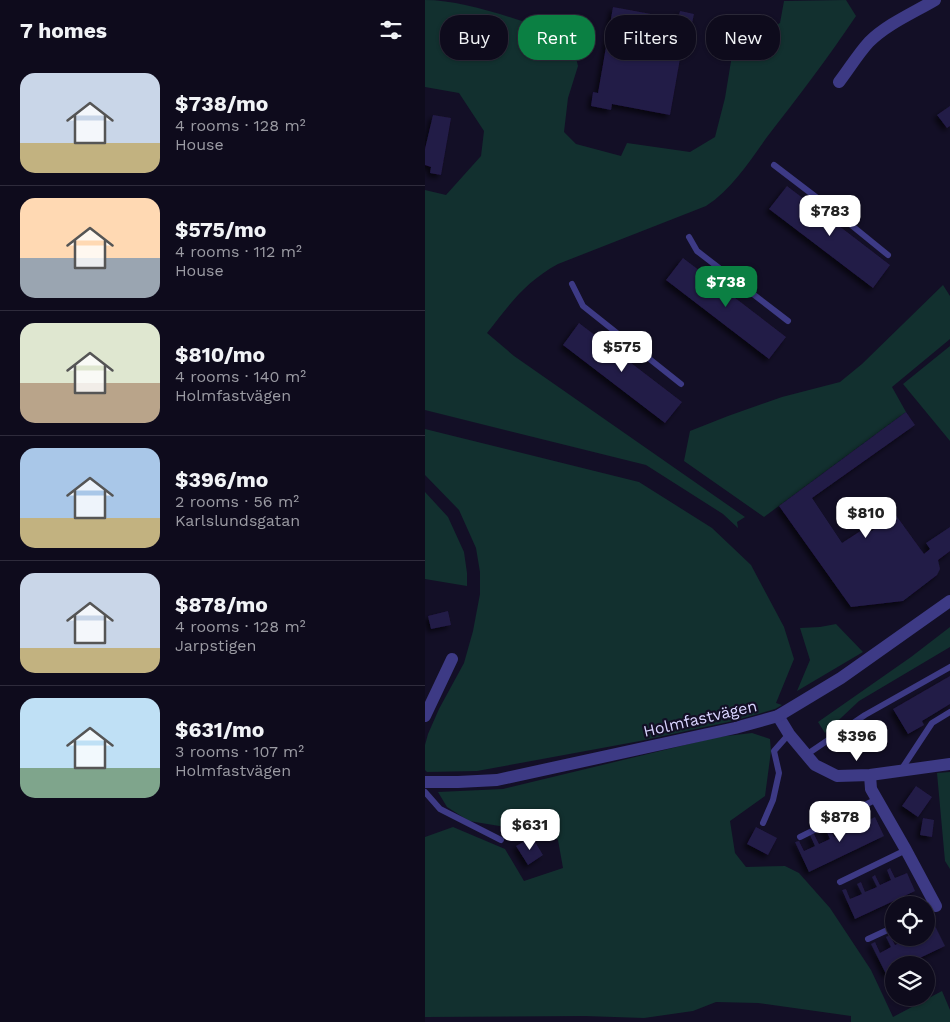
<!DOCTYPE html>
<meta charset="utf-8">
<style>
body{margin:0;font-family:"Work Sans",sans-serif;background:#171425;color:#f1f3f6;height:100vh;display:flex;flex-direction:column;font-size:19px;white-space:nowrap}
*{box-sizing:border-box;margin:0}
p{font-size:16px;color:#9b9ba3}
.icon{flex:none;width:28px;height:28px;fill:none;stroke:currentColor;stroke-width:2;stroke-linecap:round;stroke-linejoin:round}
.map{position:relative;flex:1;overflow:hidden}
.sheet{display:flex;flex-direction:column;background:#0e0b1c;width:425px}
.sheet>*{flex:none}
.top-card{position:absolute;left:15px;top:15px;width:435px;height:45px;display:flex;gap:10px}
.fabs{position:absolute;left:460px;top:896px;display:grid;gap:10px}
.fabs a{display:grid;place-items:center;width:50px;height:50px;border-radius:50%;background:#0e0b1c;box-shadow:0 1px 4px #0004,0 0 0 1px #2e2b3b;font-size:25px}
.price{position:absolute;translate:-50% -42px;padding:0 11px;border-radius:10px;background:#fff;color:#222;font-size:16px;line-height:32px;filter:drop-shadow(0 1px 2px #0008)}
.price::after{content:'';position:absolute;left:50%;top:30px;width:15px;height:11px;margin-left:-8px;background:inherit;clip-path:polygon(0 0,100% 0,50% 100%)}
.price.current{background:#0b8043;color:#fff}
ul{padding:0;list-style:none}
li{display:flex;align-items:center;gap:15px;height:125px;padding:0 20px}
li+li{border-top:1px solid #2e2b3b}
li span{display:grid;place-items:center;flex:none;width:140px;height:100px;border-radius:15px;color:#555}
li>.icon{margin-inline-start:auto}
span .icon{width:60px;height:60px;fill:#fffc;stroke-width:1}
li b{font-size:21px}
h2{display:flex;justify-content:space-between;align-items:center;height:60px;padding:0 20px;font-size:21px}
.tag{padding:0 18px;border-radius:20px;background:#0e0b1c;box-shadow:0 1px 4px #0004,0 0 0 1px #2e2b3b;font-size:18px;line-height:45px}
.tag.current{background:#0b8043;color:#fff}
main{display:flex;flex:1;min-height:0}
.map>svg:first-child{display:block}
.green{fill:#12302f}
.building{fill:#241b47;filter:url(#shadow)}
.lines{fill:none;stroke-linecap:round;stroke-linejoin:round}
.service{stroke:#3d3a85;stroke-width:6}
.minor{stroke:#3d3a85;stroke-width:12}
.tertiary{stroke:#3d3a85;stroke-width:12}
.labels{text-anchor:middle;stroke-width:4.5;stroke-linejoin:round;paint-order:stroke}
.street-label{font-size:16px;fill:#d9d4ff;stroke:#130f26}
</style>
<main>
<section class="sheet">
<h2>7 homes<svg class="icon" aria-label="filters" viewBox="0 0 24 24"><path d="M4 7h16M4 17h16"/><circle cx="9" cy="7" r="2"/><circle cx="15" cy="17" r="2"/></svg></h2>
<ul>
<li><span style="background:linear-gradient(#c9d6e8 70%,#c2b280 0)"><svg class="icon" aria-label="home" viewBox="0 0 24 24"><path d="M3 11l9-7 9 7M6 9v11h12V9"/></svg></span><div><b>$738/mo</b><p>4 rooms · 128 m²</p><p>House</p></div></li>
<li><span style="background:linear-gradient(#ffd9b3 60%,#9aa5b1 0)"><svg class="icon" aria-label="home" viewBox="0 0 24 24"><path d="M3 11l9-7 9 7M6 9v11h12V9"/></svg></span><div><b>$575/mo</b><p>4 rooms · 112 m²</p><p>House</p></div></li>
<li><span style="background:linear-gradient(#dfe7d0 60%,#b9a48a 0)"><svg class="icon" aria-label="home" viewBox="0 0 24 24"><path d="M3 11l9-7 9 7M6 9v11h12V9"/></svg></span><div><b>$810/mo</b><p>4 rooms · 140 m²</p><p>Holmfastvägen</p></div></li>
<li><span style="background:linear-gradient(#a9c7e8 70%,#c2b280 0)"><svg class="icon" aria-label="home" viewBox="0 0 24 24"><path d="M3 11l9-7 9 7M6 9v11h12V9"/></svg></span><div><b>$396/mo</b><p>2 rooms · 56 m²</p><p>Karlslundsgatan</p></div></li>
<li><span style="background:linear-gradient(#c9d6e8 75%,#c2b280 0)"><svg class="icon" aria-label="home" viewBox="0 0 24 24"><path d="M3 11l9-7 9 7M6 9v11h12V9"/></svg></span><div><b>$878/mo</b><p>4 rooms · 128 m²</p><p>Jarpstigen</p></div></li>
<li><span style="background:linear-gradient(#bfe0f5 70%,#7fa58c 0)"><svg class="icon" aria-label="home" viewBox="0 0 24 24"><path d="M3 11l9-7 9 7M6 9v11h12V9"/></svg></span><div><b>$631/mo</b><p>3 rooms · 107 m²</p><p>Holmfastvägen</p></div></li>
</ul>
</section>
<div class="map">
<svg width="525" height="1022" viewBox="0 0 525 1022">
<defs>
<filter id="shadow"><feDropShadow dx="-3.5" dy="3.5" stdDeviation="2.5" flood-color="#0009"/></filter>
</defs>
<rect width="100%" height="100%" fill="#130f26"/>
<path class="green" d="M0,0C45,0 102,24 146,37L153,66L143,98L139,132L151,144L196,156L202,143L265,152L290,137L300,98L308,49L355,23L359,1L421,0L431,16C403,58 373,97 342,137C324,162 307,189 281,206L133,264C100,282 85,304 62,333L89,356L320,517L312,522L313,528L298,514L221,465L0,410V190L21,195L56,156L59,131L34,93L0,87Z
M518,285L525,296V339L467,387L481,412L339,517L259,461L265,431L303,416L357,397L415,382L437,364Z
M525,346V441L478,384Z
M0,429L214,482L287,528L326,565L359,627L369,659L351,703L357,705L350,709L308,721L215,741L52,771L2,772L0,770V745L3,734L14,709L39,663L48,631L55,594V572L51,548L34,510L0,475Z
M0,492L23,517L39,552L42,573V586L0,579Z
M411,624L438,652L372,691L385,660L375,628L395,627Z
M525,627V647L434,701L400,733L393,722L486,657Z
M327,733L345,739L346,751L340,796L305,821L310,853L321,867L360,866L374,873L405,908L446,970L468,1017L517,991L525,1010V1022H426V1016L333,1003L291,1002L268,1011L219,1018L160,1016L0,1017V837L28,827L80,849L99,881L138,868L133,840L114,822L86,828L44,821L22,807L13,792L78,789L293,737Z
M525,772V869L520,861L512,773Z"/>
<path class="building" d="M188,7L253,19L255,11L269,14L264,37L259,36L245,115L187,104L186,110L166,106L168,92L173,93Z
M525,106V126L522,128L512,115Z
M8,115L26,118L16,175L5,173L6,167L0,165V149Z
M362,186L465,265L448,288L344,209Z
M258,258L361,337L344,359L241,280Z
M154,323L257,402L240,423L138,345Z
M481,412L490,425L387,498L417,543L437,530L447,531L470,514L499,554L505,549L501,543L525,527V551L513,560L515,569L512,575L478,601L426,607L354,506Z
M23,611L26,625L6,629L3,616Z
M525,676V704L497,721L499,725L483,734L468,709Z
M491,786L507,797L493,817L477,806Z
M434,812L438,823L450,817L459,836L384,872L370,842L374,841L379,851L390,846L385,835L389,834L394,844L405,839L400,828L404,826L409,837L420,832L415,821L419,819L424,830L435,824L430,814Z
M498,818L509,820L507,837L495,835Z
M331,827L352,838L343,855L322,844Z
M107,837L118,855L103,865L91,846Z
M465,868L470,878L482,873L490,891L430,919L417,890L421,889L425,899L437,894L432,884L436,882L440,892L452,887L447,877L450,875L455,885L466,880L462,870Z
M510,926L520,946L480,965H469V971L461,974L446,944L450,942L455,953L466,947L461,937L465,935L470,945L481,940L480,938H501V930Z"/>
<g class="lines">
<path class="service" d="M349,165L404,207L463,255
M264,237L272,251L363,321
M147,284L158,306L256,384
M381,755L440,715L525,667
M476,770L507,723L525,712
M0,792L15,809L76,840
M338,823L348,800L354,773L349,751L364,734
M375,837L452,799
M415,882L481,850
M501,911L511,906
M443,939L469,927"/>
<path class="minor" d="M414,82C424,69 433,54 444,42C462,24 488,13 510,0
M0,716L27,659
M353,716L364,734L390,765L412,776L445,775L525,764
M445,775L446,789L481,850L511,906"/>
<path class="tertiary" d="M0,782H33L72,780L310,728L353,716L416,678L525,601"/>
</g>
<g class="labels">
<g class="street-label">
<text transform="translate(275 718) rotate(-13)" y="6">Holmfastvägen</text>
</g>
</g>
</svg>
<div class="fabs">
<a><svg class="icon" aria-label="locate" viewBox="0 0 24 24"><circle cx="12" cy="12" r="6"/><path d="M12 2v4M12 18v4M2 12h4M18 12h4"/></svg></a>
<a><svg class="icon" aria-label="layers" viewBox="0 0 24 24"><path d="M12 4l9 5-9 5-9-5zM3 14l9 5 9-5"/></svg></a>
</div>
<b class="price" style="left:405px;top:237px">$783</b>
<b class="price current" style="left:301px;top:308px">$738</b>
<b class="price" style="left:197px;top:373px">$575</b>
<b class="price" style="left:441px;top:539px">$810</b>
<b class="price" style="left:432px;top:762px">$396</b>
<b class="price" style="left:415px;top:843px">$878</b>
<b class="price" style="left:105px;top:851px">$631</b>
<div class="top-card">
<a class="tag">Buy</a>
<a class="tag current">Rent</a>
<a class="tag">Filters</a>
<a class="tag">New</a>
</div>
</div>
</main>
